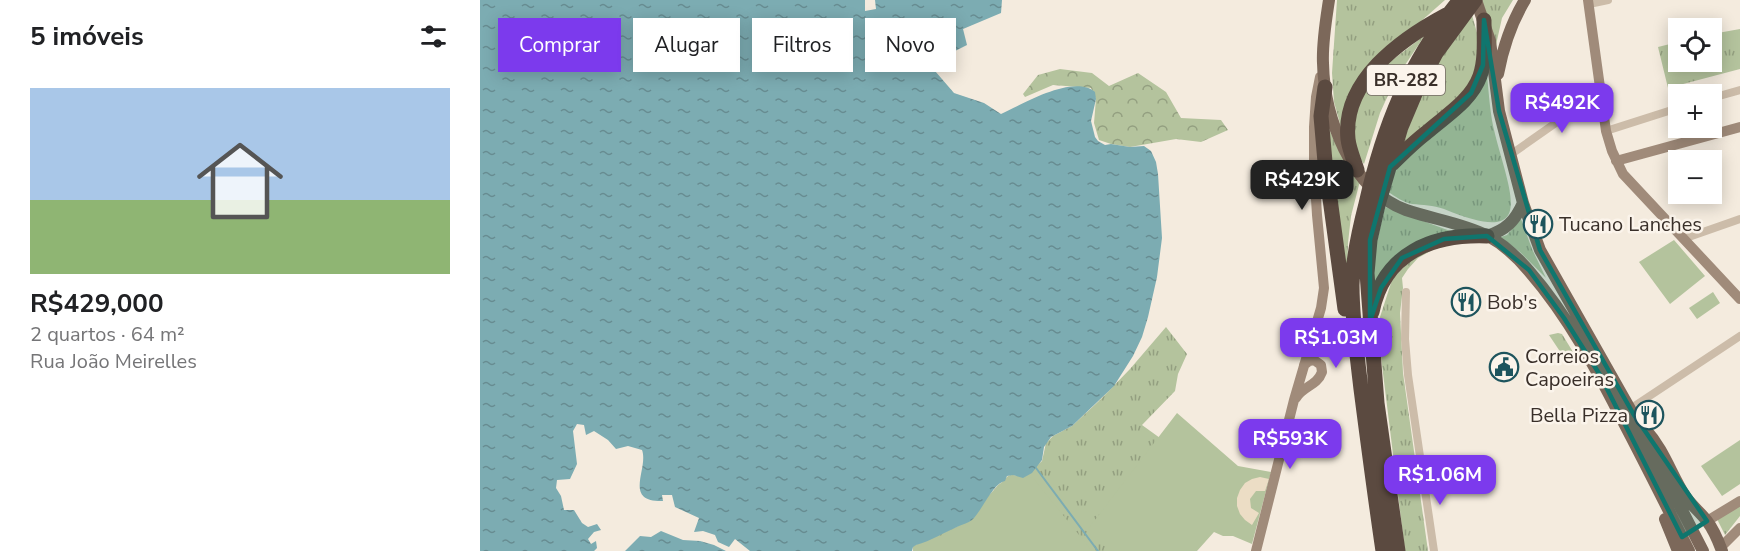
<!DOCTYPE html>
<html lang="pt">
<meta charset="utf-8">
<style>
body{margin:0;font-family:"Nunito Sans",sans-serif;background:#f6f6f6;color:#202124;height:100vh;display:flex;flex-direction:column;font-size:22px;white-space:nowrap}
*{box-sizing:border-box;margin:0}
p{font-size:20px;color:#757577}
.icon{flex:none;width:33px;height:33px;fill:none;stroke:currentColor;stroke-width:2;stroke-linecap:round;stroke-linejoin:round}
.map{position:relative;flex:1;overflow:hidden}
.side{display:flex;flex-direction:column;background:#fff;width:480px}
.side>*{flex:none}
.guide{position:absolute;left:18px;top:18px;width:570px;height:54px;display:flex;gap:12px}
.tools{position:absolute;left:1188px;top:18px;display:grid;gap:12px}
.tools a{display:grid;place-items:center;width:54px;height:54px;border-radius:0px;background:#fff;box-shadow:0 3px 15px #0003;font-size:30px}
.price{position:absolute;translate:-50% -51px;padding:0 14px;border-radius:12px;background:#7c3aed;color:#fff;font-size:20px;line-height:39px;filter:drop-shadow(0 2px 3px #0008)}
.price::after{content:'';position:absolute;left:50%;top:36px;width:18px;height:14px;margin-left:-9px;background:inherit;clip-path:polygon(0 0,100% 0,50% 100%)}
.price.on{background:#222;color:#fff}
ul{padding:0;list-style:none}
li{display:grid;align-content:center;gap:12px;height:318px;padding:0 30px}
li+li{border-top:2px solid #e0e0e0}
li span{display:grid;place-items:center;height:186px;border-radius:0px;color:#555}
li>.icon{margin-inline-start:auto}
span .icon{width:108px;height:108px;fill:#fffc;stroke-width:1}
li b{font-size:26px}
h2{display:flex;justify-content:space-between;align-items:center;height:72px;padding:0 30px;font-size:26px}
.tag{padding:0 21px;border-radius:0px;background:#fff;box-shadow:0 3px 15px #0003;font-size:21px;line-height:54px}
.tag.on{background:#7c3aed;color:#fff}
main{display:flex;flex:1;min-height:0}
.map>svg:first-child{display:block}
.grass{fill:url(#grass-tufts)}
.forest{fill:url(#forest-crowns)}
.park{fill:#b4c39d}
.plaza{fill:#ecddc5}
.water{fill:url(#water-ripples)}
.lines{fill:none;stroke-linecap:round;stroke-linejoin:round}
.stream{stroke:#7cacb2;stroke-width:2}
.street{stroke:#ccbca9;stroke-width:8}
.secondary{stroke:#a08b7a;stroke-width:10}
.primary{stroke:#7c685a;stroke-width:12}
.highway{stroke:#5b4a40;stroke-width:15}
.marked{fill:#0f766e;fill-opacity:0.2;stroke:#0f766e;stroke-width:4.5;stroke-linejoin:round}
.labels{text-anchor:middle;stroke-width:5;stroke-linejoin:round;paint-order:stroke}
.shield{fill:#fbf4eb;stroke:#736a63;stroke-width:1.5}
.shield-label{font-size:18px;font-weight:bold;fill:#392f29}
.poi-label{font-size:20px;fill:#392f29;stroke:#fbf4eb;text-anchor:start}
</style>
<main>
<section class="side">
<h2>5 imóveis<svg class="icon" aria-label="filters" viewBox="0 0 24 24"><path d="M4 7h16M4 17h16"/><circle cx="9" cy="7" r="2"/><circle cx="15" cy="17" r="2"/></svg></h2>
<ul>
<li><span style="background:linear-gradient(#a9c7e8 60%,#8fb573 0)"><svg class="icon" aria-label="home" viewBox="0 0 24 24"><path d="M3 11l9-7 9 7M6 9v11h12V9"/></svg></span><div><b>R$429,000</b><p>2 quartos · 64 m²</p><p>Rua João Meirelles</p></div></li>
</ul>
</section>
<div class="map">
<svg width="1260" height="551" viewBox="0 0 1260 551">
<defs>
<pattern id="grass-tufts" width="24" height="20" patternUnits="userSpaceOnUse" patternTransform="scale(1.5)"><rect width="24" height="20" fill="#b4c39d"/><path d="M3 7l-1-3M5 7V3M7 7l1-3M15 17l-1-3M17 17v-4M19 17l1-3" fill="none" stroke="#939f80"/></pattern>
<pattern id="forest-crowns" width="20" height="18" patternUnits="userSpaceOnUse" patternTransform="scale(1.5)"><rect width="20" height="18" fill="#b4c39d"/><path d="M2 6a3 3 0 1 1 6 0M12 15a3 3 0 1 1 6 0" fill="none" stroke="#939f80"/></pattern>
<pattern id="water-ripples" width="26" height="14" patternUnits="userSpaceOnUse" patternTransform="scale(1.5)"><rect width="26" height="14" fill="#7cacb2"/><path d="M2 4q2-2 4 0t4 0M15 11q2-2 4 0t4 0" fill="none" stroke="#678c91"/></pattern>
</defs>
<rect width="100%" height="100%" fill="#f4ebde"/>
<path class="grass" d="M857,0H965L895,62L863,134L854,102L852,73Z
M1002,0H1033L1022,18L1016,45Z
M992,15L999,40L994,82L920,149L945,86L960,59Z
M1260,29V69L1188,88L1178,47L1198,42V62H1232V34Z
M945,35L915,80L900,113L884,164L877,155L874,144L875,106L902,68Z
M1007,75C1009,94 1010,115 1015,134C1030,194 1058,248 964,209C953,205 943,205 932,204C924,203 915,196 908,192L913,174L924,160Z
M845,119C854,141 863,163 880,181L871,216L868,243L867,280Z
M905,207L973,232L949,237L892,295L893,259Z
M1041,219L1052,249L1066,278L1040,252L1021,237L1027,235Z
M956,248L938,258L928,269L922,278L923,288L920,313L923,373L948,551H925L900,349V317L912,280L931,259Z
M686,327L707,354L698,374L695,391L662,425L680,438L631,551H433V546L478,526L528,476L533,475L543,478L562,461L566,443L573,436L592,426L621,399L650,369Z
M1078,333L1082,334L1093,352L1094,359L1091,363L1087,362L1069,335Z
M1260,505V516L1245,535L1237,519Z"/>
<path class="forest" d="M580,69L612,73L629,86L658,73L686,92L701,118L741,120L748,130L721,142L696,139L650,147L631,144L619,140L614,123L616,99L611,88L573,85L545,97L543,94L558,75Z"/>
<path class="park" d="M1194,240L1225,276L1190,304L1159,262Z
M1233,292L1240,303L1217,319L1209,308Z
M697,413L758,466L791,472L772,544L753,536H743L734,532L717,551H630L608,529Z
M1260,440V484L1242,496L1221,466Z
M530,475L553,478L612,551H433V547L436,545L466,534L491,521L518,485L525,481Z"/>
<path class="plaza" d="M780,477L789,479L785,491H776L770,499L771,508L779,513L772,525L765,520L760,514L757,506V498L760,490L765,483L772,479Z"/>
<path class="water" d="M0,0H385V11L396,9L395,0H522L521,13L483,29L487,45L449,64L474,93L504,103L521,114C543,104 593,74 615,92L616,99L611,121L615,137L618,141L625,145L631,144L650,147L664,146L671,151L676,162L678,174L682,238L677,277L668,317L662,337L653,356L634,386L592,426L571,437L564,447L562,460L552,473L543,478L533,475L527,476L525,481C513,483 502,511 492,520C488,523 483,524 479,526C465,532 451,541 436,545L433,547L432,551H270L255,539L249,547L238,542L235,535L223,531L214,532L219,518L195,507L192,495H182L183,501C142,502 169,469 162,450L148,446L136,449L128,440L114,431L106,435L104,425L97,424L93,431L97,464L90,479L77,480L76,488L81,496L84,510H94L102,523L108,527L117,524L121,530L114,532L108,539L111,544L116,541L117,548L114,551H0Z
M181,531L203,540L220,541L234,545L246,551H145L160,536L171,537Z"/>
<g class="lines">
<path class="stream" d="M556,468L618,551"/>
<path class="street" d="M1109,4L1128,0
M1232,98L1260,90
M1126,131L1198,108
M1030,155L1120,92
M1203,239L1260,219
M926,292L925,339L928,375L954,551
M1150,409L1260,336"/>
<path class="secondary" d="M1108,0L1126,131L1132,151L1143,174L1260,299
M1136,161L1260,127
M816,398C823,386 837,386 842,372L841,365L834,360L829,361L824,365
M1227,521L1260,501
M1241,547L1260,528
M776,551L814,400L841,308L844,288L837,215L834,167V127L836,97L840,77"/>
<path class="primary" d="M849,0C846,20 842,43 843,63C844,117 871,190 926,210C952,219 983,223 1008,236C1023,244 1038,258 1049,271C1089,317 1118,372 1145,425C1167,467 1188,509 1209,551
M996,0L1010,41L1019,111L1043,203L1060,250L1150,409L1223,551
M1018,74C1023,48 1031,23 1045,0
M1007,236C1026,230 1035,221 1043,203
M1166,430C1184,450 1191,474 1205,496C1211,505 1220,512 1227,521C1234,530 1238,540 1242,551
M1185,519L1198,551"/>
<path class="highway" d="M845,87L841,116L845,162L865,309
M912,164C923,153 934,142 946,133C965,116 991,101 1000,76C1006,59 1004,38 1004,20
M877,170C874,160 869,149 868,139C862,81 921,39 966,15
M892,312C904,253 952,234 1007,236
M903,551C895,497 888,443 881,389C877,354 872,320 872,285C873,257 879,231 886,204C903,128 929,61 980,0
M918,551L897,403L889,300L887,273L890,240L898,205L921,127L937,89L956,53L995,0"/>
</g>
<path class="marked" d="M1004,20L1019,111L1060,250L1154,415L1227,521L1202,537L1120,375L1084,318L1049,270L1007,236L964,239L922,258L901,288L890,321V240L910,167L991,93L1003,65Z"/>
<defs>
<g id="restaurant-ring" transform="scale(1.5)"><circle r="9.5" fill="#fbf4eb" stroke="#1d545d" stroke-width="1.5"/><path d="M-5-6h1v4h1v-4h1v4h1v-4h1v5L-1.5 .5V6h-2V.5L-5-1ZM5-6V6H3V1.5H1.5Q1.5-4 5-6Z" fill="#1d545d"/></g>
<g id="civic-ring" transform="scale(1.5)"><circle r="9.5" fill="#fbf4eb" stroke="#1d545d" stroke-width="1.5"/><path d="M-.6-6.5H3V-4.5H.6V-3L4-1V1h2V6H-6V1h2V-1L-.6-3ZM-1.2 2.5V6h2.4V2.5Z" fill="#1d545d"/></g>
</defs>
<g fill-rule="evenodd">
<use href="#restaurant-ring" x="1058" y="224"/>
<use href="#restaurant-ring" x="986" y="302"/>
<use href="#civic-ring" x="1024" y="367"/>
<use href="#restaurant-ring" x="1169" y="415"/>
</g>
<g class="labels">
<rect class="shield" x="887" y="65" width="78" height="30" rx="4.5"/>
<g class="shield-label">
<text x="926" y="86">BR-282</text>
</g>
<g class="poi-label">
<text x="1079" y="231">Tucano Lanches</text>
<text x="1007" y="309">Bob's</text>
<text x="1045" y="363">Correios<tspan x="1045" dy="23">Capoeiras</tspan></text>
<text x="1148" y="422" text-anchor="end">Bella Pizza</text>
</g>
</g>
</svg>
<div class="tools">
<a><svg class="icon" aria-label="locate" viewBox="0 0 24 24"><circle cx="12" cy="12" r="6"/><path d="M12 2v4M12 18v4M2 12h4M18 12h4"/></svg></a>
<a>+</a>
<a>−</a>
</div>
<b class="price" style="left:1082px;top:134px">R$492K</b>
<b class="price on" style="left:822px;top:211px">R$429K</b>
<b class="price" style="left:856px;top:369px">R$1.03M</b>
<b class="price" style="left:810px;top:470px">R$593K</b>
<b class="price" style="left:960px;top:506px">R$1.06M</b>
<div class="guide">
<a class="tag on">Comprar</a>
<a class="tag">Alugar</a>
<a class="tag">Filtros</a>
<a class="tag">Novo</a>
</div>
</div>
</main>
